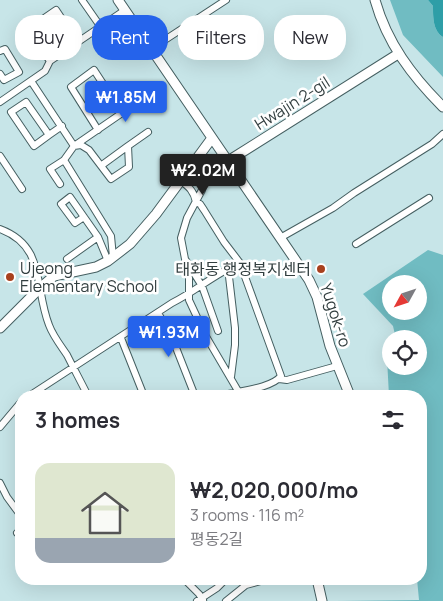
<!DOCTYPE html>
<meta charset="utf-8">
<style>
body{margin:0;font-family:Manrope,"Noto Sans KR",sans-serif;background:#f2f2f3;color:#2b2b33;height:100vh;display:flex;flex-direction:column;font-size:19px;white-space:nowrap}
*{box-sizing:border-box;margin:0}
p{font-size:16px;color:#7c7c81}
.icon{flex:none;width:28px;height:28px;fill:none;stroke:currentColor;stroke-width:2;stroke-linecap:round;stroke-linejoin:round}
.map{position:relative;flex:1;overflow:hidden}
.drawer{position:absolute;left:15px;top:390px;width:412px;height:195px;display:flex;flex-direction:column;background:#fff;border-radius:20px;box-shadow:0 5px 20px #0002}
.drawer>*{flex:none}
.hud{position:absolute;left:15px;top:15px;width:414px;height:45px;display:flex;gap:10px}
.needle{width:32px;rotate:230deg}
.buttons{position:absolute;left:382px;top:275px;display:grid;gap:10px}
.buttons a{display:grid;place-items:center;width:45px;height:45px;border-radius:50%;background:#fff;box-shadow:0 5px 20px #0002;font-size:25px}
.price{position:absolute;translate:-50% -42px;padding:0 11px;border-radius:5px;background:#2563eb;color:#fff;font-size:16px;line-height:32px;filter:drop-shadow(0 1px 2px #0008)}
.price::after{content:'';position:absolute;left:50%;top:30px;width:15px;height:11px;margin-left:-8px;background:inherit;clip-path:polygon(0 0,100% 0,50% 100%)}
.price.selected{background:#222;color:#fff}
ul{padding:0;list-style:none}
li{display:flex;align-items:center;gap:15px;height:125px;padding:0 20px}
li span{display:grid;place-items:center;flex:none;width:140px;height:100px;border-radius:15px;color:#555}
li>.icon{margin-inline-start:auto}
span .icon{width:60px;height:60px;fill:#fffc;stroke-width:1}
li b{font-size:21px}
h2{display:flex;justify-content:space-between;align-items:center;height:60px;padding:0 20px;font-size:21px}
.chip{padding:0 18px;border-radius:20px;background:#fff;box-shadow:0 5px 20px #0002;font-size:18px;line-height:45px}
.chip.selected{background:#2563eb;color:#fff}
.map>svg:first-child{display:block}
.green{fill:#70bcc2;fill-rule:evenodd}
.water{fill:#2e9ea7}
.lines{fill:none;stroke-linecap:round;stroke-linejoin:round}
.street-casing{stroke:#455f61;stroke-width:8}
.secondary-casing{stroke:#455f61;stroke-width:11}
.street{stroke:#fff;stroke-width:6}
.secondary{stroke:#fff;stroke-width:9}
.poi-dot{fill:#a8411e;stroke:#fff;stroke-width:2}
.labels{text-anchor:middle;stroke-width:5;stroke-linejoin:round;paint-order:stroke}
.street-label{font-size:16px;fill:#323e3f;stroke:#fff}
.poi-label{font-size:16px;fill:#323e3f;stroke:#fff;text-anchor:start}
</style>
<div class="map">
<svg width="443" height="601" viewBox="0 0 443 601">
<rect width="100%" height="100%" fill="#c7e5e8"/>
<path class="green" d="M390,0H428L433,6C433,17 433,31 443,37V77L403,35Z
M428,250L443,255V601H335L419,600L417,579H421V396H389L387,358L391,354V366H419V339H396L393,326L363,294ZM391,284H419V311H391Z"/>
<path class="water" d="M428,0H443V37C433,31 433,17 433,6Z"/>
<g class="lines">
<g class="street-casing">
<path id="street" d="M82,0L98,23L103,26
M40,48L68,28L56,10L27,30L50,61
M151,49L226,0
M0,51L5,49L19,72L4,80L0,74
M31,81L74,146L81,145L89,150L111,179L129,167L128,146L102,165
M0,102L45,71L50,61L125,10
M98,130L71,87L94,70L122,113L74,146L64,160L111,236L113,257
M49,135L34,146L11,112L26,102L49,135L62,126
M128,146L148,132
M0,156L22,189
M180,180C189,187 194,191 196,202L200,204L204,210L224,242L240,263L281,376C271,389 236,391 219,396
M60,184L50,169L64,160
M84,217L75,223L61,204L70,197L98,237L108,261
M0,229C46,246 34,287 49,325C53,336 61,346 67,355C74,369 81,382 88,396
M280,238L333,208L354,193L432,144L443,134
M356,244L429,198
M67,259L98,237
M186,265L189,278V300L196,315L204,333L241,396
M228,268L235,328V345L231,377
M158,313L171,335L195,396
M218,331L202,286L185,259L181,238L187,218L202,190L209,170L224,155
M121,338L144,396
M279,379L287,380L337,366
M29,396L172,303C196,291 216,273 240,263
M0,427L21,402
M0,483L7,497L21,516
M17,533L21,530
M184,579L199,594L203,600
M197,601L217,588L226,579
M226,601L246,585L268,579"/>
</g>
<g class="secondary-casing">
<path id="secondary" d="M118,0L309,280L317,297L330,346L350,396
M375,0C387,43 412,76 443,107
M228,161L398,54
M0,328L40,288L54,276L96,267L108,261L130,244L156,214L212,138
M317,579L322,601"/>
</g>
<use href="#street" class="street"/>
<use href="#secondary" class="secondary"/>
</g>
<g class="poi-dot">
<circle cx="321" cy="269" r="5"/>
<circle cx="10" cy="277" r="5"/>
</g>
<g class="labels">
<g class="street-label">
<text transform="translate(292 103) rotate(-32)" y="6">Hwajin 2-gil</text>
<text transform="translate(336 315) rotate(72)" y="6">Yugok-ro</text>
</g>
<g class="poi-label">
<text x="20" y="274">Ujeong<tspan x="20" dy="18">Elementary School</tspan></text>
<text x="311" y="275" text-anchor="end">태화동 행정복지센터</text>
</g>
</g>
</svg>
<div class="buttons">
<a><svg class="needle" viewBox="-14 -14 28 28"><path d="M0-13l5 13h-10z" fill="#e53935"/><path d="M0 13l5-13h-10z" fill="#7c7c81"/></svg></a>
<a><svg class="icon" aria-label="locate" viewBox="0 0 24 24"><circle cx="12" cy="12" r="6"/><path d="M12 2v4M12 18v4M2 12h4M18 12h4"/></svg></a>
</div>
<b class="price" style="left:126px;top:123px">₩1.85M</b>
<b class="price selected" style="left:203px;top:196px">₩2.02M</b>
<b class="price" style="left:169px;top:358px">₩1.93M</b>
<div class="hud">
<a class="chip">Buy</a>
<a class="chip selected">Rent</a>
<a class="chip">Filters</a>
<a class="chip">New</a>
</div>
<section class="drawer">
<h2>3 homes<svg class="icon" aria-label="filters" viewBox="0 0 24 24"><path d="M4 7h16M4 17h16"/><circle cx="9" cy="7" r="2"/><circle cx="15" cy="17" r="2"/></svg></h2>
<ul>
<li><span style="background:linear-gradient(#dfe7d0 75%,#9aa5b1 0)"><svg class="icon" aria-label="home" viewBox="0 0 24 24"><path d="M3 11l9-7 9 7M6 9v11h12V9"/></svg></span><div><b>₩2,020,000/mo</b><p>3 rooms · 116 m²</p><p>평동2길</p></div></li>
</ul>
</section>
</div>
